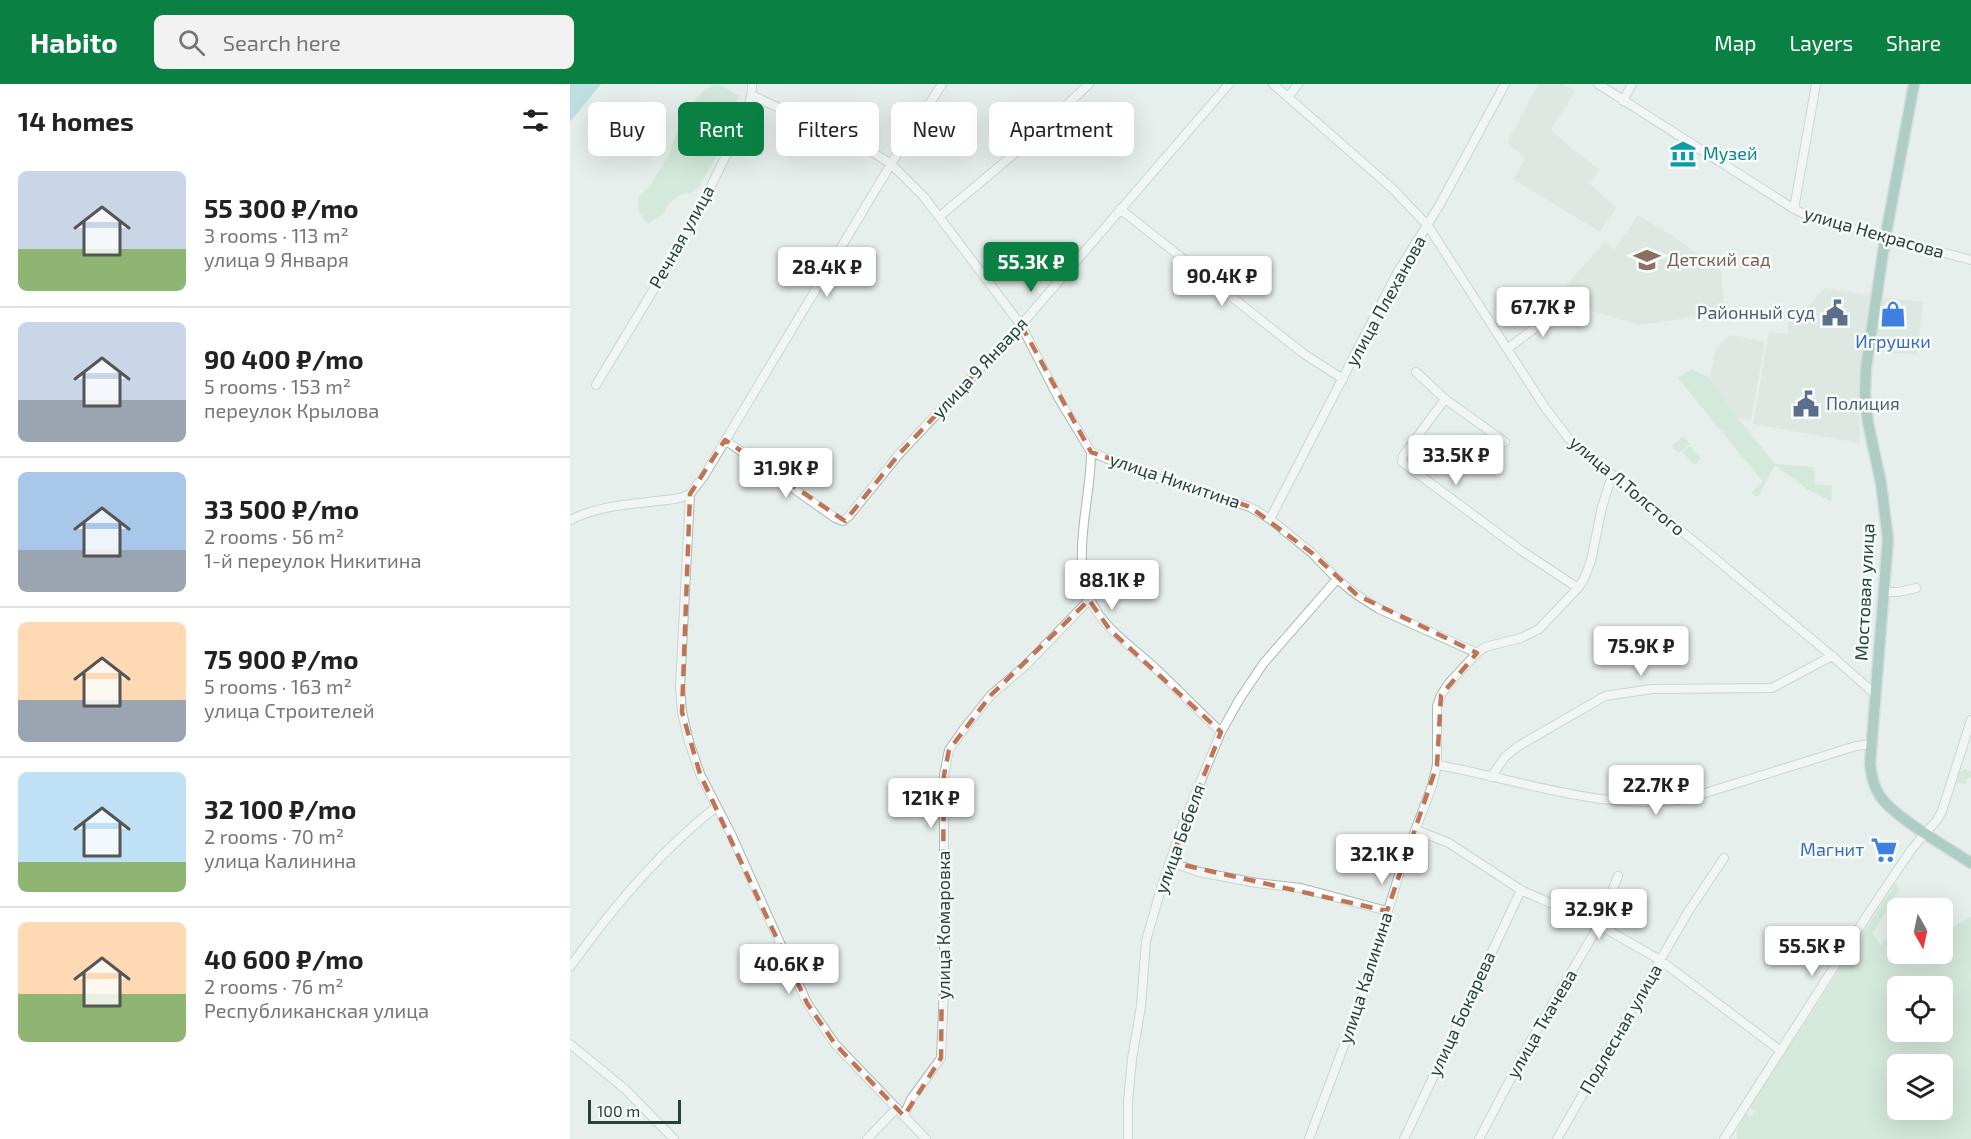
<!DOCTYPE html>
<meta charset="utf-8">
<style>
body{margin:0;font-family:"Exo 2",sans-serif;background:#f2f2f2;color:#222;height:100vh;display:flex;flex-direction:column;font-size:22px;white-space:nowrap}
*{box-sizing:border-box;margin:0}
p{font-size:20px;color:#767676}
.icon{flex:none;width:33px;height:33px;fill:none;stroke:currentColor;stroke-width:2;stroke-linecap:round;stroke-linejoin:round}
.map{position:relative;flex:1;overflow:hidden}
.details{display:flex;flex-direction:column;background:#fff;width:570px}
.details>*{flex:none}
.hud{position:absolute;left:18px;top:18px;width:570px;height:54px;display:flex;gap:12px}
.needle{width:39px;rotate:171deg}
.buttons{position:absolute;left:1317px;top:814px;display:grid;gap:12px}
.buttons a{display:grid;place-items:center;width:66px;height:66px;border-radius:9px;background:#fff;box-shadow:0 6px 24px #0002;font-size:30px}
.scale{position:absolute;left:18px;bottom:15px;width:93px;box-sizing:border-box;padding-left:6px;border:3px solid #24423a;border-top:0;font-size:16px;line-height:21px;white-space:nowrap;color:#24423a;-webkit-text-stroke:4px #f7fbf9;paint-order:stroke}
.price{position:absolute;translate:-50% -51px;padding:0 14px;border-radius:6px;background:#fff;color:#222;font-size:20px;line-height:39px;filter:drop-shadow(0 2px 3px #0008)}
.price::after{content:'';position:absolute;left:50%;top:36px;width:18px;height:14px;margin-left:-9px;background:inherit;clip-path:polygon(0 0,100% 0,50% 100%)}
.price.selected{background:#0b8043;color:#fff}
ul{padding:0;list-style:none}
li{display:flex;align-items:center;gap:18px;height:150px;padding:0 18px}
li+li{border-top:2px solid #e0e0e0}
li span{display:grid;place-items:center;flex:none;width:168px;height:120px;border-radius:9px;color:#555}
li>.icon{margin-inline-start:auto}
span .icon{width:72px;height:72px;fill:#fffc;stroke-width:1}
li b{font-size:26px}
h2{display:flex;justify-content:space-between;align-items:center;height:72px;padding:0 18px;font-size:26px}
.tag{padding:0 21px;border-radius:9px;background:#fff;box-shadow:0 6px 24px #0002;font-size:21px;line-height:54px}
.tag.selected{background:#0b8043;color:#fff}
header{display:flex;align-items:center;gap:36px;box-sizing:border-box;height:84px;padding:0 30px;background:#0b8043;color:#fff}
header strong{font-size:28px}
nav{display:flex;gap:33px;margin-inline-start:auto;font-size:21px}
.search{width:420px;height:54px;background:#f2f2f2;display:flex;align-items:center;gap:15px;box-sizing:border-box;padding:0 21px;border-radius:9px;color:#767676;font-size:22px}
main{display:flex;flex:1;min-height:0}
.map>svg:first-child{display:block}
.built{fill:#d4dfda}
.green{fill:#bfe0c8;fill-rule:evenodd}
.water{fill:#8ec9d4}
.lines{fill:none;stroke-linecap:round;stroke-linejoin:round}
.minor-casing{stroke:#a8b8b2;stroke-width:10}
.major-casing{stroke:#c2cac8;stroke-width:13}
.minor{stroke:#fff;stroke-width:8}
.major{stroke:#6aa596;stroke-width:10}
.marked{fill:none;stroke:#c07456;stroke-width:4.5;stroke-dasharray:12 8;stroke-linejoin:round}
.labels{text-anchor:middle;stroke-width:5;stroke-linejoin:round;paint-order:stroke}
.culture-label{font-size:18px;fill:#0d838f;stroke:#f7fbf9;text-anchor:start}
.street-label{font-size:18px;fill:#24423a;stroke:#f7fbf9}
.education-label{font-size:18px;fill:#785e54;stroke:#f7fbf9;text-anchor:start}
.service-label{font-size:18px;fill:#4e5e75;stroke:#f7fbf9;text-anchor:end}
.shop-label{font-size:18px;fill:#366cbe;stroke:#f7fbf9}
</style>
<header>
<strong>Habito</strong>
<div class="search"><svg class="icon" aria-label="search" viewBox="0 0 24 24"><circle cx="10" cy="10" r="6"/><path d="M15 15l6 6"/></svg>Search here</div>
<nav><a>Map</a><a>Layers</a><a>Share</a></nav>
</header>
<main>
<section class="details">
<h2>14 homes<svg class="icon" aria-label="filters" viewBox="0 0 24 24"><path d="M4 7h16M4 17h16"/><circle cx="9" cy="7" r="2"/><circle cx="15" cy="17" r="2"/></svg></h2>
<ul>
<li><span style="background:linear-gradient(#c9d6e8 65%,#8fb573 0)"><svg class="icon" aria-label="home" viewBox="0 0 24 24"><path d="M3 11l9-7 9 7M6 9v11h12V9"/></svg></span><div><b>55 300 ₽/mo</b><p>3 rooms · 113 m²</p><p>улица 9 Января</p></div></li>
<li><span style="background:linear-gradient(#c9d6e8 65%,#9aa5b1 0)"><svg class="icon" aria-label="home" viewBox="0 0 24 24"><path d="M3 11l9-7 9 7M6 9v11h12V9"/></svg></span><div><b>90 400 ₽/mo</b><p>5 rooms · 153 m²</p><p>переулок Крылова</p></div></li>
<li><span style="background:linear-gradient(#a9c7e8 65%,#9aa5b1 0)"><svg class="icon" aria-label="home" viewBox="0 0 24 24"><path d="M3 11l9-7 9 7M6 9v11h12V9"/></svg></span><div><b>33 500 ₽/mo</b><p>2 rooms · 56 m²</p><p>1-й переулок Никитина</p></div></li>
<li><span style="background:linear-gradient(#ffd9b3 65%,#9aa5b1 0)"><svg class="icon" aria-label="home" viewBox="0 0 24 24"><path d="M3 11l9-7 9 7M6 9v11h12V9"/></svg></span><div><b>75 900 ₽/mo</b><p>5 rooms · 163 m²</p><p>улица Строителей</p></div></li>
<li><span style="background:linear-gradient(#bfe0f5 75%,#8fb573 0)"><svg class="icon" aria-label="home" viewBox="0 0 24 24"><path d="M3 11l9-7 9 7M6 9v11h12V9"/></svg></span><div><b>32 100 ₽/mo</b><p>2 rooms · 70 m²</p><p>улица Калинина</p></div></li>
<li><span style="background:linear-gradient(#ffd9b3 60%,#8fb573 0)"><svg class="icon" aria-label="home" viewBox="0 0 24 24"><path d="M3 11l9-7 9 7M6 9v11h12V9"/></svg></span><div><b>40 600 ₽/mo</b><p>2 rooms · 76 m²</p><p>Республиканская улица</p></div></li>
</ul>
</section>
<div class="map">
<svg width="1401" height="1055" viewBox="0 0 1401 1055">
<rect width="100%" height="100%" fill="#e6efeb"/>
<path class="built" d="M968,0H994L1005,7L981,46L1007,69L1029,85L1019,99L1046,124L1030,148L943,95L955,74L937,58Z
M1068,131L1101,151L1151,187L1155,228L1071,241L1018,226L996,201L1036,157L1044,166Z
M1255,204L1302,212L1290,286V359L1183,340L1199,248L1217,250L1220,229L1231,230Z
M1313,213L1353,218L1347,271L1304,267Z
M1160,251L1195,258L1181,336L1168,334L1140,294L1146,264Z"/>
<path class="green" d="M144,0H149L169,12L153,44L156,52L153,62L128,104L121,109L111,110L99,119L93,130L77,140L69,128L68,115L80,101L99,71L111,35L132,8Z
M1121,285L1140,294L1168,334L1205,380L1242,383L1245,388L1244,400L1262,402L1261,417L1237,405L1205,381L1188,413L1181,409L1193,398L1108,294Z
M1113,352L1120,360L1108,369L1102,362Z
M1120,362L1131,375L1124,381L1113,368Z
M1395,685L1401,687V694L1398,693L1396,700L1385,698L1388,688Z
M1326,799L1329,805L1303,849L1310,862L1319,851L1327,857L1328,870H1372L1373,846L1374,848L1401,833V1055H1167C1166,1045 1170,1038 1176,1029L1182,1032L1184,1027L1180,1023ZM1328,903H1372V948H1328ZM1328,981H1372V1026H1328Z"/>
<path class="water" d="M0,0H31L0,38Z"/>
<g class="lines">
<g class="minor-casing">
<path id="minor" d="M703,0L823,105L858,142L974,322L999,355L1147,476L1262,572L1306,611
M1028,0L1224,125L1245,135L1401,176
M183,12L293,62L321,80L354,113L451,241L489,315L521,368L574,390L680,423L700,435L742,469L767,495L787,511L809,525L907,569L915,563L951,554L969,545L1008,504L1014,495L1021,477L1032,423L1042,391
M719,12L728,0
M1053,17L1062,0
M550,125L734,270L773,295
M1224,125L1246,0
M369,133L444,70L519,0
M937,265L993,223
M846,288L875,315
M26,301C75,219 127,139 165,51C172,34 183,19 182,0
M155,356L265,434L273,437L279,432L330,369L451,241L659,0
M935,358L875,315L833,372L832,378L952,467L1008,504
M521,368C521,405 510,442 512,478C514,533 549,551 585,584C607,605 629,627 651,648
M700,435L827,189L869,122L935,0
M0,436C33,419 74,420 110,414L120,410
M1313,508H1329L1346,504
M867,681C949,695 1032,728 1116,715L1286,662L1302,660
M921,693L935,673L947,663L1035,612L1082,605L1202,604L1262,572
M846,746L879,759L951,806L1029,841L1090,876L1211,967
M600,778L629,788L687,799L731,804L817,827
M0,883C42,824 89,768 146,723
M0,960L55,1005L104,1055
M334,1032L341,1015L371,974L374,906V691L379,666L393,646L421,611L455,582L519,516
M297,1055L327,1024
M356,1055L265,960L237,919L161,750L130,690L119,658L112,628L110,603L120,410L134,392L321,80L372,0
M558,1055V1018L562,975L571,922L576,857L590,808L611,745L651,648L669,616L693,580L767,495
M739,1055L791,916L831,784L862,702L867,681V622L871,611L879,599L907,569
M834,1055L951,806
M909,1055L960,958L1029,841L1048,792
M987,1055L1118,828L1154,774
M1154,1055L1300,827L1341,766L1367,736L1372,727L1401,636"/>
</g>
<g class="major-casing">
<path id="major" d="M1344,0L1315,155L1296,284L1295,310L1298,339L1311,399L1318,455L1300,680C1302,692 1303,702 1310,712C1324,733 1378,764 1401,779"/>
</g>
<use href="#minor" class="minor"/>
<use href="#major" class="major"/>
</g>
<path d="M0 0H1401V1055H0ZM451,241L521,368L680,423L742,469L787,511L907,569L871,611L867,681L817,827L600,778L651,648L540,546L519,516L421,611L379,666L374,691L371,974L334,1032L265,960L237,919L130,690L112,628L120,410L155,356L275,437L330,369Z" fill="#e6efeb" fill-opacity=".55" fill-rule="evenodd"/>
<path class="marked" d="M451,241L521,368L680,423L742,469L787,511L907,569L871,611L867,681L817,827L600,778L651,648L540,546L519,516L421,611L379,666L374,691L371,974L334,1032L265,960L237,919L130,690L112,628L120,410L155,356L275,437L330,369Z"/>
<defs>
<g id="museum-bare" transform="scale(2.07)"><path d="M0-6L6-3V-2H-6V-3ZM-5-1h2V3h-2ZM-1-1h2V3h-2ZM3-1h2V3H3ZM-6 4H6V6H-6Z" fill="#0f9aa8" stroke="#f7fbf9" stroke-width="2.5" paint-order="stroke"/></g>
<g id="school-bare" transform="scale(2.07)"><path d="M0-5L7-2L0 1L-7-2ZM-4 1L0 2.5L4 1V4Q0 6-4 4Z" fill="#8d6e63" stroke="#f7fbf9" stroke-width="2.5" paint-order="stroke"/></g>
<g id="civic-bare" transform="scale(2.07)"><path d="M-.6-6.5H3V-4.5H.6V-3L4-1V1h2V6H-6V1h2V-1L-.6-3ZM-1.2 2.5V6h2.4V2.5Z" fill="#5c6f8a" stroke="#f7fbf9" stroke-width="2.5" paint-order="stroke"/></g>
<g id="shop-bare" transform="scale(2.07)"><path d="M-5-2.5h2.3a2.7 3.5 0 0 1 5.4 0H5L5.5 6h-11ZM-1.5-2.5h3a1.5 2.3 0 0 0-3 0Z" fill="#3f7fe0" stroke="#f7fbf9" stroke-width="2.5" paint-order="stroke"/></g>
<g id="supermarket-bare" transform="scale(2.07)"><path d="M-6-5.5h2.5l.6 2H6L4.5 2H-2.5L-4.4-4H-6ZM-1.5 3.2a1.3 1.3 0 1 0 .1 0ZM3 3.2a1.3 1.3 0 1 0 .1 0Z" fill="#3f7fe0" stroke="#f7fbf9" stroke-width="2.5" paint-order="stroke"/></g>
</defs>
<g fill-rule="evenodd">
<use href="#museum-bare" x="1113" y="70"/>
<use href="#school-bare" x="1077" y="176"/>
<use href="#civic-bare" x="1265" y="229"/>
<use href="#shop-bare" x="1323" y="230"/>
<use href="#civic-bare" x="1236" y="320"/>
<use href="#supermarket-bare" x="1314" y="766"/>
</g>
<g class="labels">
<g class="culture-label">
<text x="1133" y="76">Музей</text>
</g>
<g class="street-label">
<text transform="translate(1304 149) rotate(16)" y="6">улица Некрасова</text>
<text transform="translate(112 153) rotate(-61)" y="6">Речная улица</text>
<text transform="translate(816 217) rotate(-61)" y="6">улица Плеханова</text>
<text transform="translate(410 284) rotate(-47)" y="6">улица 9 Января</text>
<text transform="translate(605 397) rotate(19)" y="6">улица Никитина</text>
<text transform="translate(1057 402) rotate(40)" y="6">улица Л.Толстого</text>
<text transform="translate(1295 508) rotate(-87)" y="6">Мостовая улица</text>
<text transform="translate(610 755) rotate(-70)" y="6">улица Бебеля</text>
<text transform="translate(374 841) rotate(-90)" y="6">улица Комаровка</text>
<text transform="translate(796 894) rotate(-72)" y="6">улица Калинина</text>
<text transform="translate(892 930) rotate(-65)" y="6">улица Бокарева</text>
<text transform="translate(972 940) rotate(-60)" y="6">улица Ткачева</text>
<text transform="translate(1051 945) rotate(-60)" y="6">Подлесная улица</text>
</g>
<g class="education-label">
<text x="1097" y="182">Детский сад</text>
</g>
<g class="service-label">
<text x="1245" y="235">Районный суд</text>
<text x="1256" y="326" text-anchor="start">Полиция</text>
</g>
<g class="shop-label">
<text x="1323" y="264">Игрушки</text>
<text x="1294" y="772" text-anchor="end">Магнит</text>
</g>
</g>
</svg>
<div class="buttons">
<a><svg class="needle" viewBox="-14 -14 28 28"><path d="M0-13l5 13h-10z" fill="#e53935"/><path d="M0 13l5-13h-10z" fill="#767676"/></svg></a>
<a><svg class="icon" aria-label="locate" viewBox="0 0 24 24"><circle cx="12" cy="12" r="6"/><path d="M12 2v4M12 18v4M2 12h4M18 12h4"/></svg></a>
<a><svg class="icon" aria-label="layers" viewBox="0 0 24 24"><path d="M12 4l9 5-9 5-9-5zM3 14l9 5 9-5"/></svg></a>
</div>
<div class="scale">100 m</div>
<b class="price selected" style="left:461px;top:209px">55.3K ₽</b>
<b class="price" style="left:257px;top:214px">28.4K ₽</b>
<b class="price" style="left:652px;top:223px">90.4K ₽</b>
<b class="price" style="left:973px;top:254px">67.7K ₽</b>
<b class="price" style="left:886px;top:402px">33.5K ₽</b>
<b class="price" style="left:216px;top:415px">31.9K ₽</b>
<b class="price" style="left:542px;top:527px">88.1K ₽</b>
<b class="price" style="left:1071px;top:593px">75.9K ₽</b>
<b class="price" style="left:1086px;top:732px">22.7K ₽</b>
<b class="price" style="left:361px;top:745px">121K ₽</b>
<b class="price" style="left:812px;top:801px">32.1K ₽</b>
<b class="price" style="left:1029px;top:856px">32.9K ₽</b>
<b class="price" style="left:1242px;top:893px">55.5K ₽</b>
<b class="price" style="left:219px;top:911px">40.6K ₽</b>
<div class="hud">
<a class="tag">Buy</a>
<a class="tag selected">Rent</a>
<a class="tag">Filters</a>
<a class="tag">New</a>
<a class="tag">Apartment</a>
</div>
</div>
</main>
